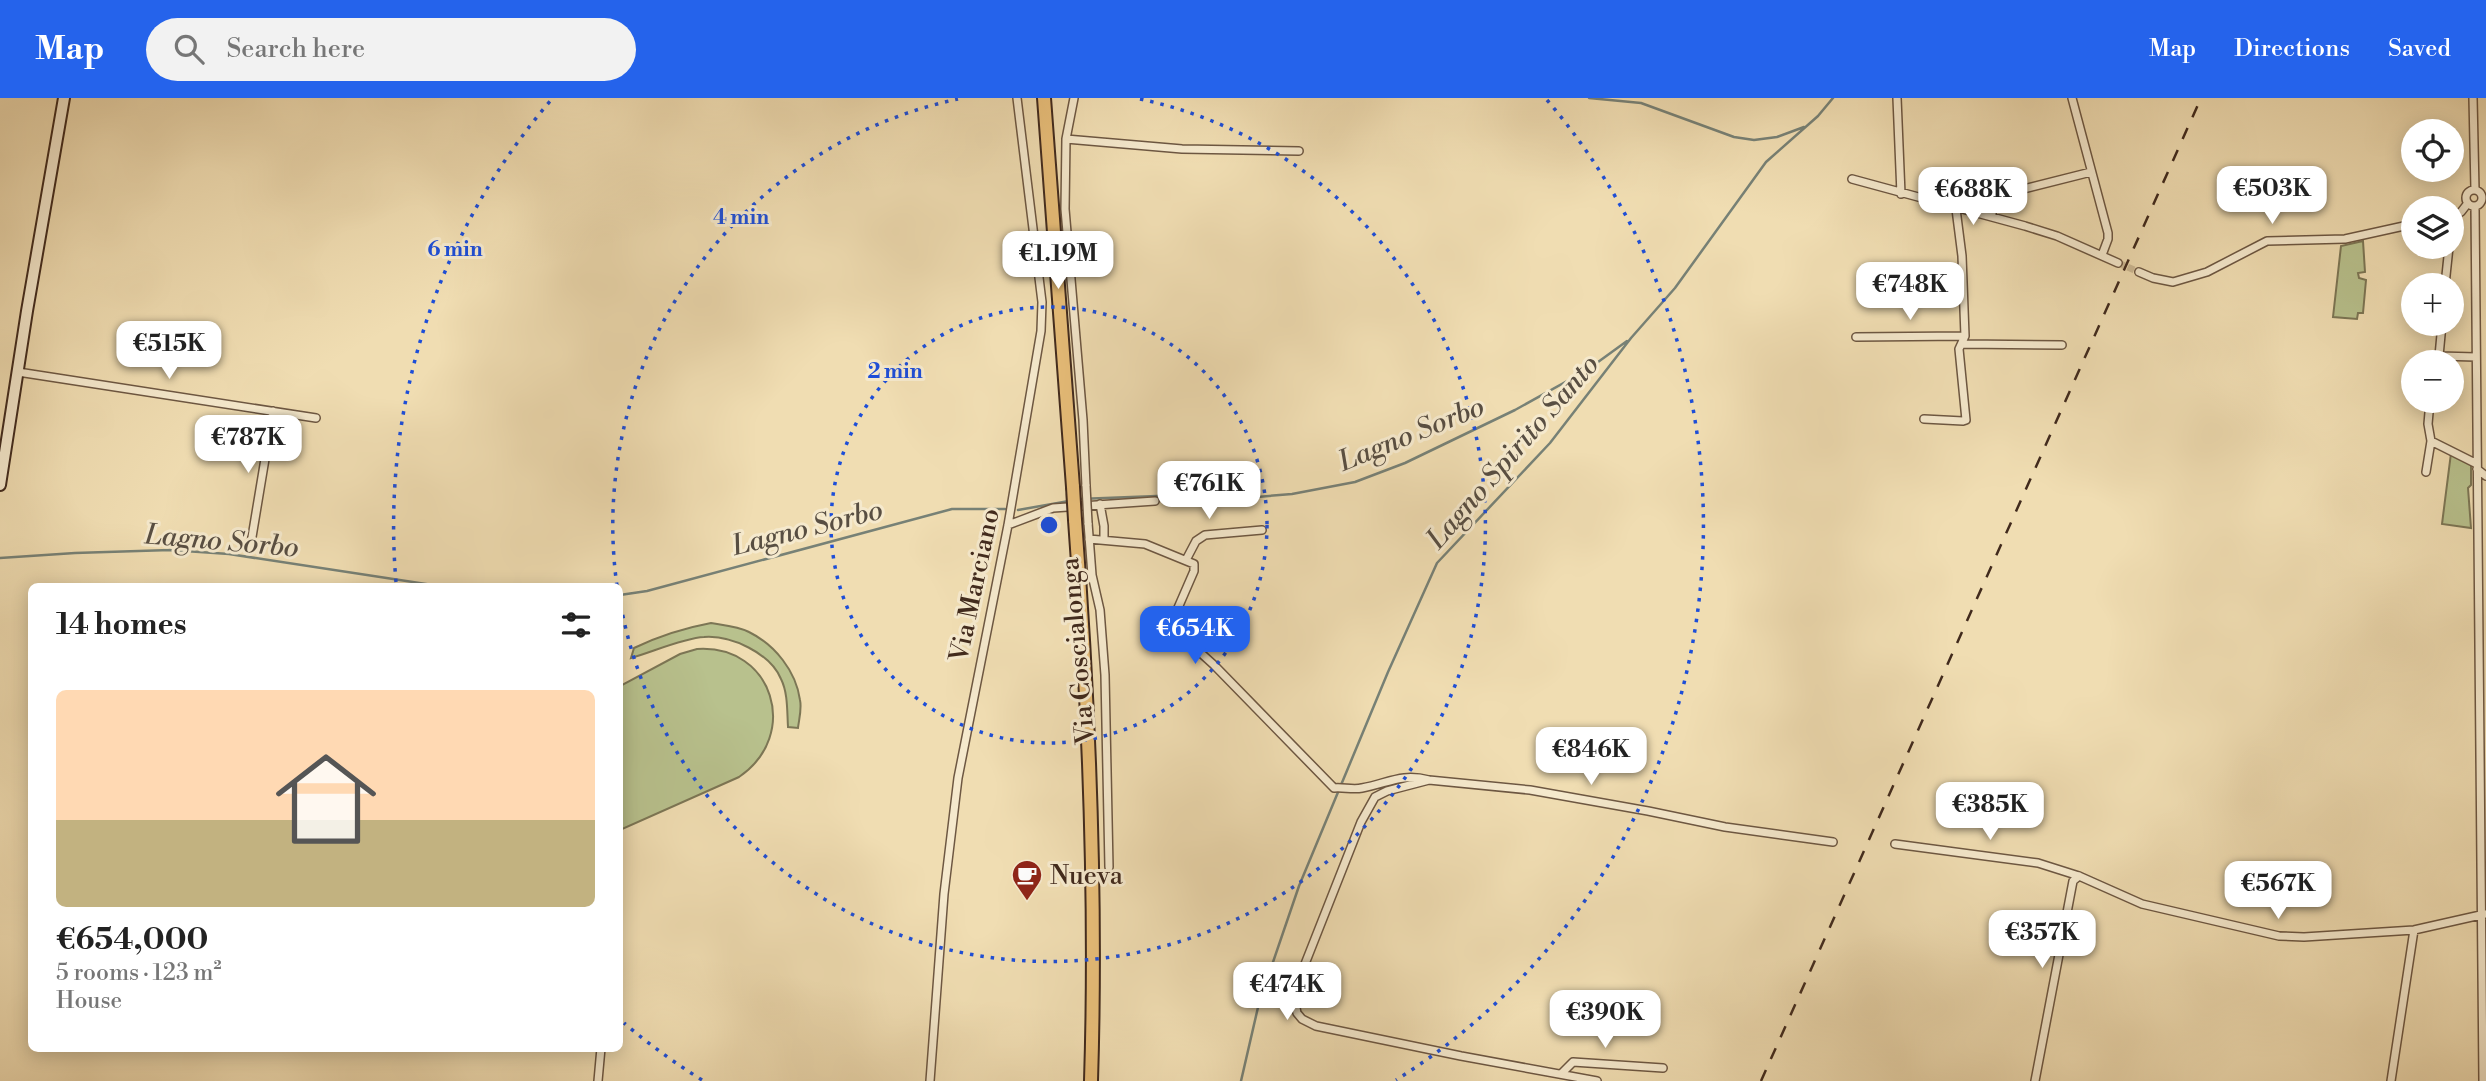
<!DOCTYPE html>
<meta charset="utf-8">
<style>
body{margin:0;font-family:"Libre Bodoni",serif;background:#f2f2f2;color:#222;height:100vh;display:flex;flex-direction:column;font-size:26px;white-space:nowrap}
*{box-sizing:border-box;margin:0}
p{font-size:23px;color:#767676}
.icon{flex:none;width:38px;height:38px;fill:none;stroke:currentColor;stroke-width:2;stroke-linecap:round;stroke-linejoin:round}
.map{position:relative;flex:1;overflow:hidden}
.sheet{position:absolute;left:28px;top:485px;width:595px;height:469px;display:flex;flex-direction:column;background:#fff;border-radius:10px;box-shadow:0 4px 18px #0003}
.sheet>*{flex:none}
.tools{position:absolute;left:2401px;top:21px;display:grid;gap:14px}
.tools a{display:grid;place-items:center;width:63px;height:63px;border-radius:50%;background:#fff;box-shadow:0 4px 18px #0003;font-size:35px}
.price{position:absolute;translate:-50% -60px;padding:0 16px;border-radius:14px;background:#fff;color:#222;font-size:23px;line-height:46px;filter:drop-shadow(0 2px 4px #0008)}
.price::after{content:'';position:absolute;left:50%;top:42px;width:21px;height:16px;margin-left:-10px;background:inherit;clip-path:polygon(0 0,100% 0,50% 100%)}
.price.selected{background:#2563eb;color:#fff}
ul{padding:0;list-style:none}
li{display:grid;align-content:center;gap:14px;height:371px;padding:0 28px}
li span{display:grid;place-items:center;height:217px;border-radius:10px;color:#555}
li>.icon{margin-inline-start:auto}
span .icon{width:126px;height:126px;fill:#fffc;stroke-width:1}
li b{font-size:30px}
h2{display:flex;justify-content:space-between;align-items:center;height:84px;padding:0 28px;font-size:30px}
header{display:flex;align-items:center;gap:42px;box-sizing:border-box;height:98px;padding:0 35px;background:#2563eb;color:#fff}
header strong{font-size:33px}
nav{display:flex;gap:38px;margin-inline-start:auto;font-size:24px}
.search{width:490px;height:63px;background:#f2f2f2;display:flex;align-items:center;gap:18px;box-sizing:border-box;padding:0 24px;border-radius:38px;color:#767676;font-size:26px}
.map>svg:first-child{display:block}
.green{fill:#b8c18d;stroke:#7c7655;stroke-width:2}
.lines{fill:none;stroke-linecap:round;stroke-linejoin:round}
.stream{stroke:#778176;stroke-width:2.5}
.minor-tunnel{stroke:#cdb994;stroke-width:7;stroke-dasharray:7 3.5;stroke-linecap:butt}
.minor-casing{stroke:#6d5742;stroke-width:10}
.secondary-casing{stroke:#412a1d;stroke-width:14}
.trunk-casing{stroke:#412a1d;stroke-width:16}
.minor{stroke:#f5e9cd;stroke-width:7}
.secondary{stroke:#f5e9cd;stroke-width:10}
.trunk{stroke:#e8be79;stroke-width:12}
.rail{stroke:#412a1d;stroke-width:2.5;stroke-dasharray:12 12;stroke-linecap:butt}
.minor-bridge-casing{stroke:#6d5742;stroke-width:10;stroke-linecap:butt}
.trunk-bridge-casing{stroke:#412a1d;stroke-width:16;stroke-linecap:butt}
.minor-bridge{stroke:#f5e9cd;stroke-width:7}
.trunk-bridge{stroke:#e8be79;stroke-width:12}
.ring{fill:none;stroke:#1d4ed8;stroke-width:3.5;stroke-dasharray:3.5 7}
.labels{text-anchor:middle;stroke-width:6;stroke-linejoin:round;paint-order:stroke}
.street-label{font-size:26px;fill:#412a1d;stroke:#f5e9cd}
.poi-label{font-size:26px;fill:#412a1d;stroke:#f5e9cd;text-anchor:start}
.water-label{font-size:28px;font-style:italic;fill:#584e42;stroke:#f5e9cd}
.centre{fill:#1d4ed8;stroke:#f5e9cd;stroke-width:3.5}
.ring-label{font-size:21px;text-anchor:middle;font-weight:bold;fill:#1d4ed8;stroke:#f5e9cd;stroke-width:6;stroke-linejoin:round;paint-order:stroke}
</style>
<header>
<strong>Map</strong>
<div class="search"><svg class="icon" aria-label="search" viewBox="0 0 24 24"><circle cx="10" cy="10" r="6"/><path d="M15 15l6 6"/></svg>Search here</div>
<nav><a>Map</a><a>Directions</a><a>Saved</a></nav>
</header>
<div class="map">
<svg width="2486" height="983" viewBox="0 0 2486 983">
<rect width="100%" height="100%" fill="#f0ddb2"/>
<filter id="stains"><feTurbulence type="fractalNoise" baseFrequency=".00286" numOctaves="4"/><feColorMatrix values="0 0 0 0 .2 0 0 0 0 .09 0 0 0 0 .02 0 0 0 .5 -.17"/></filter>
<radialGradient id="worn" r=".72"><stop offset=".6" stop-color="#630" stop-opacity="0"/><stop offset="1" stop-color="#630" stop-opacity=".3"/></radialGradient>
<path class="green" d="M2363,143L2365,174L2358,175L2359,180L2366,182L2363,215H2358L2357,221L2333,219L2341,148Z
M2451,355L2471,366V387L2468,390L2471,430L2442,426Z
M711,525C723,527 738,528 749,534C775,547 796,573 800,602C802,611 799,621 798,630L788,629C787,613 788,595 781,581C770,555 731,537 704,539C684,540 652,554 631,560L634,550C659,538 684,530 711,525Z
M697,551C773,546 801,637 739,679L620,732V588L680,556Z"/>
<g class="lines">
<path class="stream" d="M1589,0L1641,5L1734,39L1754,42L1777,39L1804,29
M1079,401L1157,398L1177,401L1221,402L1292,396L1355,384L1405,365L1515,312L1587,272L1627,243
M1018,412L1069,403
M0,460L75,455L170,452L229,456L439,488
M620,497L647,493L952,411H1005
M1241,983L1259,905L1299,788L1388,574L1437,465L1550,345L1631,240L1675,190L1766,64L1818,18L1833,0"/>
<path class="minor-tunnel" d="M2118,165L2139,174"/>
<g class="minor-casing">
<path id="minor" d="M1074,0L1066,41L1065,111L1083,322L1086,388
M1897,0L1901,96
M2072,0L2108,135V141L2102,157
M2473,0L2475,92
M1066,41L1182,51L1299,53
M1852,81L2025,128L2057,138L2118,165
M2466 100a8 8 0 1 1 16 0a8 8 0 1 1-16 0Z
M2475,108L2483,983
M1992,118V99L2091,74
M2452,118L2461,114L2468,105
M2139,174L2153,180L2173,184L2207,174L2267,143L2345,141L2413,126
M2445,187L2449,149
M2442,226L2439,258L2476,259
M1856,239L1965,238
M1962,246L2062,247
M18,274L316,320
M2430,303L2428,326L2431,343L2477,366
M1924,321L1963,323L1966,322L1959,251L1965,238L1962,158L1956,111
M2477,371L2486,378
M2426,374L2431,343
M1100,406L1104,428V442
M1088,425L1092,477L1100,512L1105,577L1109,769
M1008,427L1053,410L1155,403
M1089,441L1145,446L1194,466V473L1171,526L1172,529L1214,567L1334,690C1343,689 1353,692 1362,690C1389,685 1401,675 1429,682L1530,692L1648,713L1725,729L1833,744
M251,445L273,313
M1186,462L1196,443L1205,437L1262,432
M1429,682L1387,693L1375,699L1361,724L1303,871L1294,900L1297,915L1302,921L1316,928L1461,958L1597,983
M1895,746L2038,765L2079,778L2142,806L2279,838L2304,839L2414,832L2485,816
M1561,976L1573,964L1663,970
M598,983L601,950
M930,983L944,796L958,680L1008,427L1041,233L1042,204L1017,0
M2035,983L2073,783L2079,778
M2391,983L2414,832"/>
</g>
<g class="secondary-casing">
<path id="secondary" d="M0,387L27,213L64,0"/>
</g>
<g class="trunk-casing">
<path id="trunk" d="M1044,0L1073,389
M1075,422C1089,609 1097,795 1091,983"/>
</g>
<use href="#minor" class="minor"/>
<use href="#secondary" class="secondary"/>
<use href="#trunk" class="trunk"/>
<path class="rail" d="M1761,983L2201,0"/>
<g class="minor-bridge-casing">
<path id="minor-bridge" d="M1086,388L1088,425"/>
</g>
<g class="trunk-bridge-casing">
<path id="trunk-bridge" d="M1073,389L1075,422"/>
</g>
<use href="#minor-bridge" class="minor-bridge"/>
<use href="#trunk-bridge" class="trunk-bridge"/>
</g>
<g class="ring">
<circle cx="1049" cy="427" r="218"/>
<path d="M617 488A436 436 0 0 1 958 1M1140 1A436 436 0 1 1 620 503"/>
<path d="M702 982A655 655 0 0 1 624 925M396 484A655 655 0 0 1 551 2M1547 2A655 655 0 0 1 1396 982"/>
</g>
<defs>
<g id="cafe-pin" transform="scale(1.575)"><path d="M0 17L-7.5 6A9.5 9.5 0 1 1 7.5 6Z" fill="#8f2418" stroke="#f5e9cd"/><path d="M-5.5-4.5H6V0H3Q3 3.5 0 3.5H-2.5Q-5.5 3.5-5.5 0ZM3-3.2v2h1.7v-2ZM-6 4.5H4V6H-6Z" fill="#fff"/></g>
</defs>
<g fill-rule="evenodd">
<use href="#cafe-pin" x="1027" y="777"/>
</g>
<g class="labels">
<g class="street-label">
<text transform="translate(974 487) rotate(-78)" y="9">Via Marciano</text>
<text transform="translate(1077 553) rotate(-95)" y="9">Via Coscialonga</text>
</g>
<g class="poi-label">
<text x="1050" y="786">Nueva</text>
</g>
<g class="water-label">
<text transform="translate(1411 335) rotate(-22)" y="10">Lagno Sorbo</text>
<text transform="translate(1512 353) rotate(-49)" y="10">Lagno Spirito Santo</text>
<text transform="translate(807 429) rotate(-14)" y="10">Lagno Sorbo</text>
<text transform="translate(222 442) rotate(5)" y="10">Lagno Sorbo</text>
</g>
</g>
<circle cx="1049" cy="427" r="10" class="centre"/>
<g class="ring-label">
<text x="741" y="126">4 min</text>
<text x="455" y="158">6 min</text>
<text x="895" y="280">2 min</text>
</g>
<rect width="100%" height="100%" filter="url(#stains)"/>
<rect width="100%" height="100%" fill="url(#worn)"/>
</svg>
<div class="tools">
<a><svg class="icon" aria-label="locate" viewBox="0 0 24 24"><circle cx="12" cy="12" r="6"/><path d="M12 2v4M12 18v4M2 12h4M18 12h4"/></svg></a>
<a><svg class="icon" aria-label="layers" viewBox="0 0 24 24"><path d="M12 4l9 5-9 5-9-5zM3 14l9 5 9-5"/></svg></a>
<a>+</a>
<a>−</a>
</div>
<b class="price" style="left:2272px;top:128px">€503K</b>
<b class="price" style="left:1973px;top:129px">€688K</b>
<b class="price" style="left:1058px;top:193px">€1.19M</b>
<b class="price" style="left:1910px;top:224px">€748K</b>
<b class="price" style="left:169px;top:283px">€515K</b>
<b class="price" style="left:248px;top:377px">€787K</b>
<b class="price" style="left:1209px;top:423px">€761K</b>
<b class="price selected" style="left:1195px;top:568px">€654K</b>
<b class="price" style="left:1591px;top:689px">€846K</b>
<b class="price" style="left:1990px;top:744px">€385K</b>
<b class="price" style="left:2278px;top:823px">€567K</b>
<b class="price" style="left:2042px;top:872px">€357K</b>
<b class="price" style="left:1287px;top:924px">€474K</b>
<b class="price" style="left:1605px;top:952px">€390K</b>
<section class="sheet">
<h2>14 homes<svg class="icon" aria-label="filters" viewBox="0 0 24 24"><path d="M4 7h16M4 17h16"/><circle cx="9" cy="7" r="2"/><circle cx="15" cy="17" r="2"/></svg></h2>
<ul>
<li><span style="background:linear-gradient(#ffd9b3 60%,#c2b280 0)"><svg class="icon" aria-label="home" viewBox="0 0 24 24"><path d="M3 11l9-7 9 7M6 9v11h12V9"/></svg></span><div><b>€654,000</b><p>5 rooms · 123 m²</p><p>House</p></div></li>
</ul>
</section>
</div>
